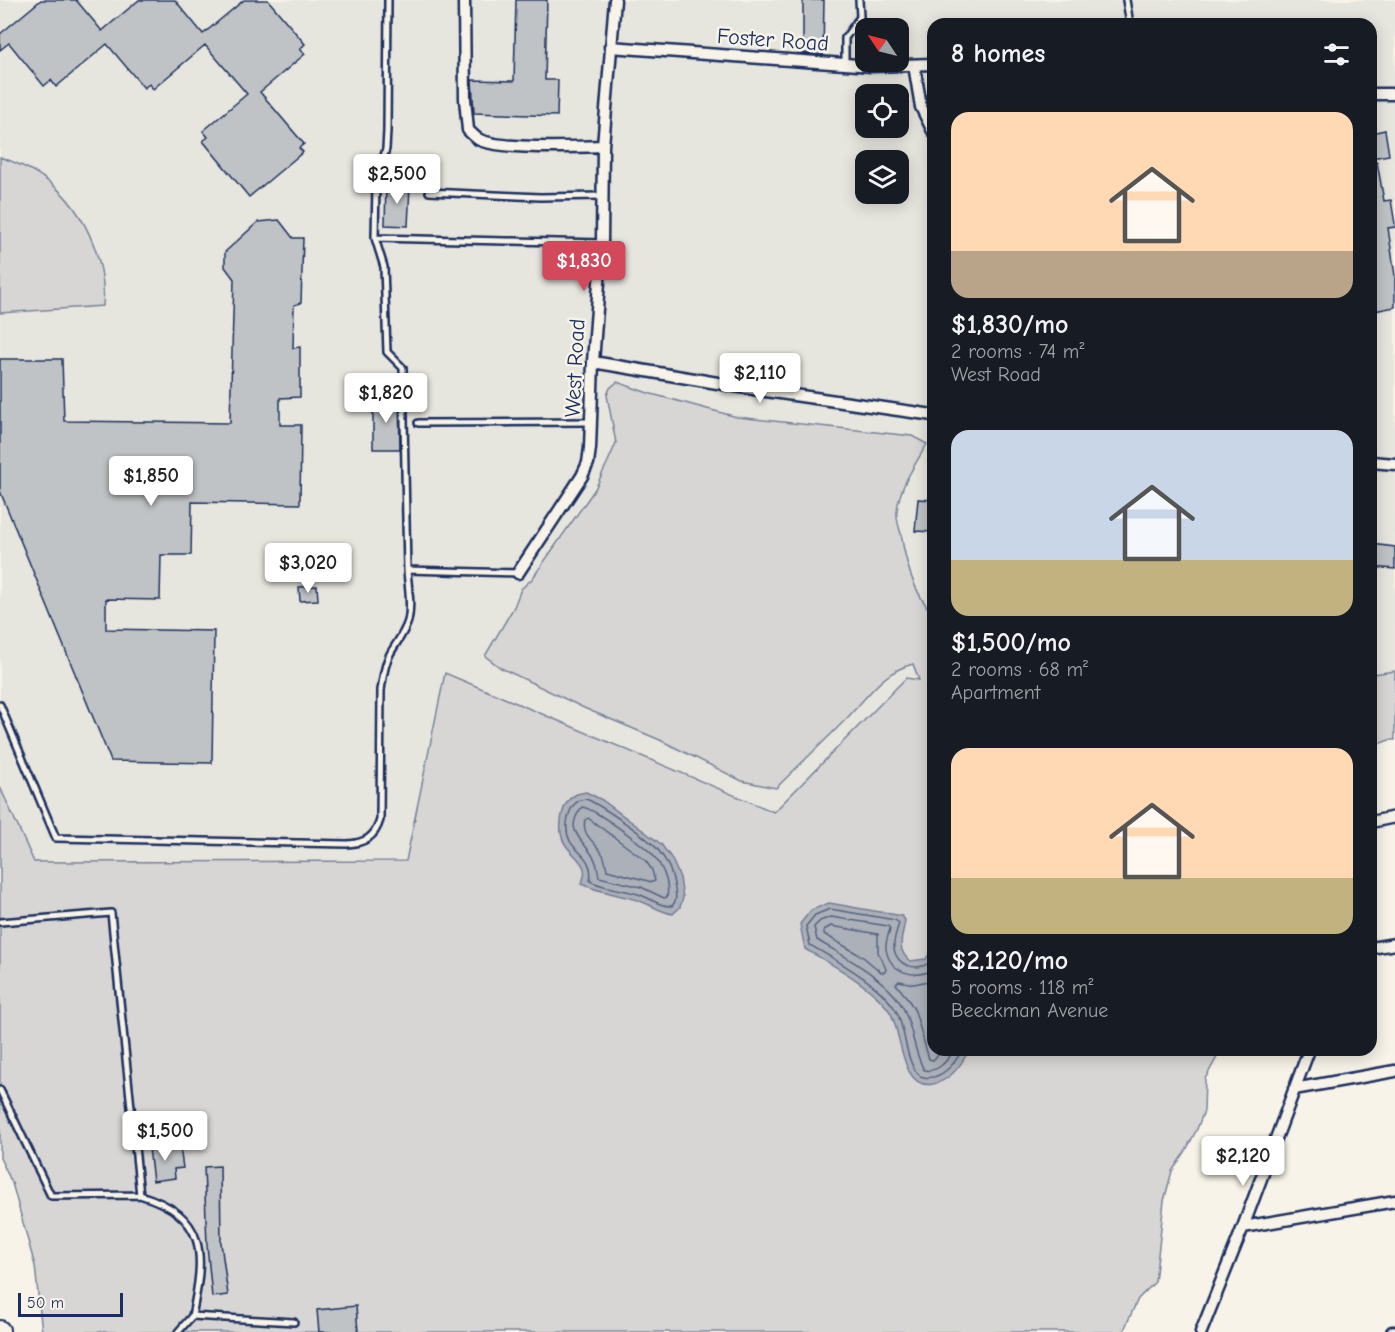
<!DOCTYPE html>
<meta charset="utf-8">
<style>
body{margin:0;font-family:"Comic Neue",sans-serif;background:#242831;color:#f1f3f6;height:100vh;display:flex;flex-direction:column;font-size:22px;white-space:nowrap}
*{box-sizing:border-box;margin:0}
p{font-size:20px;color:#9ea1a6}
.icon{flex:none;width:33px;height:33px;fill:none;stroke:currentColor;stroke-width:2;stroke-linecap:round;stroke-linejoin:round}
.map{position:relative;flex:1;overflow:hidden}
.side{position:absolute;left:927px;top:18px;width:450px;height:1038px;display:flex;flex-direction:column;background:#171b24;border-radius:18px;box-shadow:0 3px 15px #0003}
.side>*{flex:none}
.needle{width:39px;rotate:305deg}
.controls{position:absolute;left:855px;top:18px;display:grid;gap:12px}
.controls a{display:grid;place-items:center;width:54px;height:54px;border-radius:12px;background:#171b24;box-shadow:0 3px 15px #0003;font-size:30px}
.scale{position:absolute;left:18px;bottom:15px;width:105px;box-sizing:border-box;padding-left:6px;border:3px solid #1b2f5e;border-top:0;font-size:16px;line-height:21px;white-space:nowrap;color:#1b2f5e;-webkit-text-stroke:4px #f7f3e8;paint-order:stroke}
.price{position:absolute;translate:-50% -51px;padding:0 14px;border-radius:6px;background:#fff;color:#222;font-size:20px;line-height:39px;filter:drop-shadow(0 2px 3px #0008)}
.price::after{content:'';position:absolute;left:50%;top:36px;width:18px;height:14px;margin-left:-9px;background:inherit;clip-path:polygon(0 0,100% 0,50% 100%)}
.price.active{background:#d1495b;color:#fff}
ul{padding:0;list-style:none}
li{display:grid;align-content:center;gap:12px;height:318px;padding:0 24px}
li span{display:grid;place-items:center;height:186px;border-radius:18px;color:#555}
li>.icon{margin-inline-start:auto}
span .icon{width:108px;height:108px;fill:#fffc;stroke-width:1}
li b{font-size:26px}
h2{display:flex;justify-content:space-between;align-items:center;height:72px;padding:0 24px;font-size:26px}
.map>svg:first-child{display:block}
.built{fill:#e6e5de;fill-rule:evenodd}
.green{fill:#d7d6d4;stroke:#798299;stroke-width:1.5}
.water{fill:#acb0b9;stroke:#727c95;stroke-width:1.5}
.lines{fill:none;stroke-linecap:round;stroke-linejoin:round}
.shore{stroke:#556382;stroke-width:1.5}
.building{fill:#c0c3c5;stroke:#1b2f5e;stroke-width:1.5}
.lane-casing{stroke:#1b2f5e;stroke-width:10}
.street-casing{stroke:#1b2f5e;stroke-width:15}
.primary-casing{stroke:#1b2f5e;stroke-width:22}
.lane{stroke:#f7f3e8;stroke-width:5}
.street{stroke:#f7f3e8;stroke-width:10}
.primary{stroke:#f7f3e8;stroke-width:18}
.labels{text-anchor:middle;stroke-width:5;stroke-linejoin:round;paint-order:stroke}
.street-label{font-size:22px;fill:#1b2f5e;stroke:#f7f3e8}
</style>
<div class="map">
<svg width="1395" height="1332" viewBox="0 0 1395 1332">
<rect width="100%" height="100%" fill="#f7f3e8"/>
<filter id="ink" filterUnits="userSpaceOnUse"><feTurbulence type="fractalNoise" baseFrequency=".0167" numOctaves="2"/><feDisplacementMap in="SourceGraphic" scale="12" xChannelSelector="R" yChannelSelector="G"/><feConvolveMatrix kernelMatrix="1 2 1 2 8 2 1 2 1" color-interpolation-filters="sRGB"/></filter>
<g filter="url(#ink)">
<path class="built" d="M0,0H1395V693L1371,695V24H933V682L906,678L774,812L445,674L406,861L33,862L0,787ZM866,28H898V62H866ZM866,94H898V128H866ZM866,160H898V194H866Z"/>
<path class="green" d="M0,157C14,162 30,168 42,177C82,203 107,259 103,306L0,313Z
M617,382L648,393L737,417L912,436L927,444C915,465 899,487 897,511C896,519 899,527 901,534C906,563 913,592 933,614V1050H1221L1205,1079L1204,1111L1197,1129L1185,1152L1172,1171L1164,1201L1155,1282L1138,1299L1123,1332H42L35,1266L12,1183L0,1158V787L34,862L406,861L445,673L774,812L906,678L919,680L913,664C882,672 870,694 849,716C826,740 800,764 776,788L742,781L660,740L584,708L501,668L485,656L514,607L521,589L532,579L595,489L610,457L616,443L607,395L610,388Z
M1395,671V740H1389L1371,747V677L1373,674Z"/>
<path class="water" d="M586,792L602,800L661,844L672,859L680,878L683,898L680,907L673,914C660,912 650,904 637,900C618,894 599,892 581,884C584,878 586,873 583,866C579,858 570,852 565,844C557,831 560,801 577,794C580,793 583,793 586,792Z
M829,903L902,916L905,920C903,937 895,949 910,961L926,959L933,949V1050H969C962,1064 950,1081 933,1084C900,1091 902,1031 890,1012C874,987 831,964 805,949L800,924L811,910Z"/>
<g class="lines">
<path class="shore" d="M586,799C602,806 648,837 659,851C668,862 673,875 675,889C676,896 677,901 672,906C661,907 651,899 641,895C625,889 606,889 590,881C591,876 591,868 588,863C584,854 574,849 570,841C563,827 568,800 586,799Z
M582,807C594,808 642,844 652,854C662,865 670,883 667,897L664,898L641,887L599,877C598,871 597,863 594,858C583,839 563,831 582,807Z
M588,818L645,860L652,870L655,881L652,882L607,870C606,865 605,859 603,855C596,842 581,836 585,820Z
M831,926L878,934V952L886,969L885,972H881L863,957L824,934V930Z
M933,960C920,973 895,967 894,947C893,939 897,931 899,923L895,920L830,909L815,915L806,926L810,945C836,960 886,987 898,1015C906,1033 905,1062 920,1076C939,1083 954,1065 962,1050
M933,970C914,979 890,973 886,949C885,943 888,936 890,929L888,926L831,917L820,921L814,927L817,940C845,957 892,981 905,1012C913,1031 914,1052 924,1070C938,1073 947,1061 954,1050
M933,980L914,984L899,981L896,984L908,999L915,1011L929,1059L933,1060L943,1050"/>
</g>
<path class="building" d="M41,0H76L102,31L139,0H175L203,34L244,0H268L305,44L300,49L305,54L260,92L304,144L299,148L303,152L249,197L203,141L208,137L203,131L247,94L205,45L153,89L149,84L144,88L107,44L56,87L51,80L44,86L9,43L0,50V34Z
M516,0H547L545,80H558L557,116L474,113L472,80L514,81Z
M803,0H824L823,55L803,53Z
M1385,130L1389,155L1371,158V133Z
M1371,162H1377L1384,201L1391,200L1395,224V227L1388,228L1395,276V307L1374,311L1371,295Z
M386,185L410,186L408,226L385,225Z
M279,220L293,238H303L301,303L294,305L293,348L300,347V397L280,398V425H301L300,504L192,502L191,555H161L160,600L106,599V629L214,631L212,763L111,761L0,491V359H62L64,421L230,423L234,279L225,267V252L258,222Z
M373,399H399L400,449H373Z
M918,499L933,500V532L915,531Z
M1371,544L1395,547V569L1371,567Z
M317,586L318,600L300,601L299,587Z
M171,1145L172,1148L180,1147L183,1168L174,1169L175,1178L153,1181L149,1148Z
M220,1166L221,1243L228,1295L212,1297L207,1245L204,1167Z
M356,1306L358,1332H319L317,1310Z"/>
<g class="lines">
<g class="lane-casing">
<path id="lane" d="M1126,0L1130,24
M845,64V38L860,17L859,0
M429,192L540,197L602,196
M375,238L602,243
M418,423L590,422
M407,570L518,573
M0,705L56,838L347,844C365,843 375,837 380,820L381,690C383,678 384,665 390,654C396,643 404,634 408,621C412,604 408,587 407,570L403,368L387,352L384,267L375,238L376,183L386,149L387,131L388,0
M0,922L111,913L140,1195C208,1216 205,1254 192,1316L294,1322
M0,1090L51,1196L140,1195
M178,1332L192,1316"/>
</g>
<g class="street-casing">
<path id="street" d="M464,0L465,99L468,130C471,133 475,137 478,139C498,150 578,147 603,146
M610,47L872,66L933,64
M914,65L921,107L933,131
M1371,94H1395
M593,362L759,390L933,415
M1371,462L1395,464
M518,573L582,476L588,463L590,448L593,362L602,243L603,146L615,0
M1371,822L1395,817
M1371,948L1395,944
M1294,1089L1395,1071
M1243,1227L1395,1201
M1201,1332L1243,1227L1309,1050
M1392,1332H1395"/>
</g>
<g class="primary-casing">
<path id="primary" d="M0,1330V1332"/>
</g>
<use href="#lane" class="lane"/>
<use href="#street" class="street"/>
<use href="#primary" class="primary"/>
</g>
</g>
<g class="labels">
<g class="street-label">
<text transform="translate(773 39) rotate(4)" y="8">Foster Road</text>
<text transform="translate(574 368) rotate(-87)" y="8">West Road</text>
</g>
</g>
</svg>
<div class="controls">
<a><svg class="needle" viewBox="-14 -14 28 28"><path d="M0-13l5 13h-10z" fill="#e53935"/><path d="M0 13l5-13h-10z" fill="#9ea1a6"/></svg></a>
<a><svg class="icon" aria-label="locate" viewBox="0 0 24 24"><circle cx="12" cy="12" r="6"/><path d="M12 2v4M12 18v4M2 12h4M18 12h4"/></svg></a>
<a><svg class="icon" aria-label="layers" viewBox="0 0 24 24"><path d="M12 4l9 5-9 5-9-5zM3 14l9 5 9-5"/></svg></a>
</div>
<div class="scale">50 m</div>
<b class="price" style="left:397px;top:205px">$2,500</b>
<b class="price active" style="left:584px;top:292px">$1,830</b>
<b class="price" style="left:760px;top:404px">$2,110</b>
<b class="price" style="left:386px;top:424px">$1,820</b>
<b class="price" style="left:151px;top:507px">$1,850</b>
<b class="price" style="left:308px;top:594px">$3,020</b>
<b class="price" style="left:165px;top:1162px">$1,500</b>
<b class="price" style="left:1243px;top:1187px">$2,120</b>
<section class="side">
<h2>8 homes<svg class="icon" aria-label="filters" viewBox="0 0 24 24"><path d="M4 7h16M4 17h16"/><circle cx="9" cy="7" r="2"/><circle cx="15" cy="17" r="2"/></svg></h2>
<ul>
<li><span style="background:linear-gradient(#ffd9b3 75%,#b9a48a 0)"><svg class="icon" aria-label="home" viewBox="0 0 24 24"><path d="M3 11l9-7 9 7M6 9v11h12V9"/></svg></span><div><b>$1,830/mo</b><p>2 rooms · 74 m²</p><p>West Road</p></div></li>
<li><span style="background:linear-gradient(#c9d6e8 70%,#c2b280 0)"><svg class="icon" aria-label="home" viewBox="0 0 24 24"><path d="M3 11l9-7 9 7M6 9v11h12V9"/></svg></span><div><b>$1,500/mo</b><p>2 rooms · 68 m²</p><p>Apartment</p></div></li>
<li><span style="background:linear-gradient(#ffd9b3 70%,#c2b280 0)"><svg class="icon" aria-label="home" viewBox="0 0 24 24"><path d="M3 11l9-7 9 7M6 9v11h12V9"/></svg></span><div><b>$2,120/mo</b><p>5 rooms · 118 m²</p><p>Beeckman Avenue</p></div></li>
</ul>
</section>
</div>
